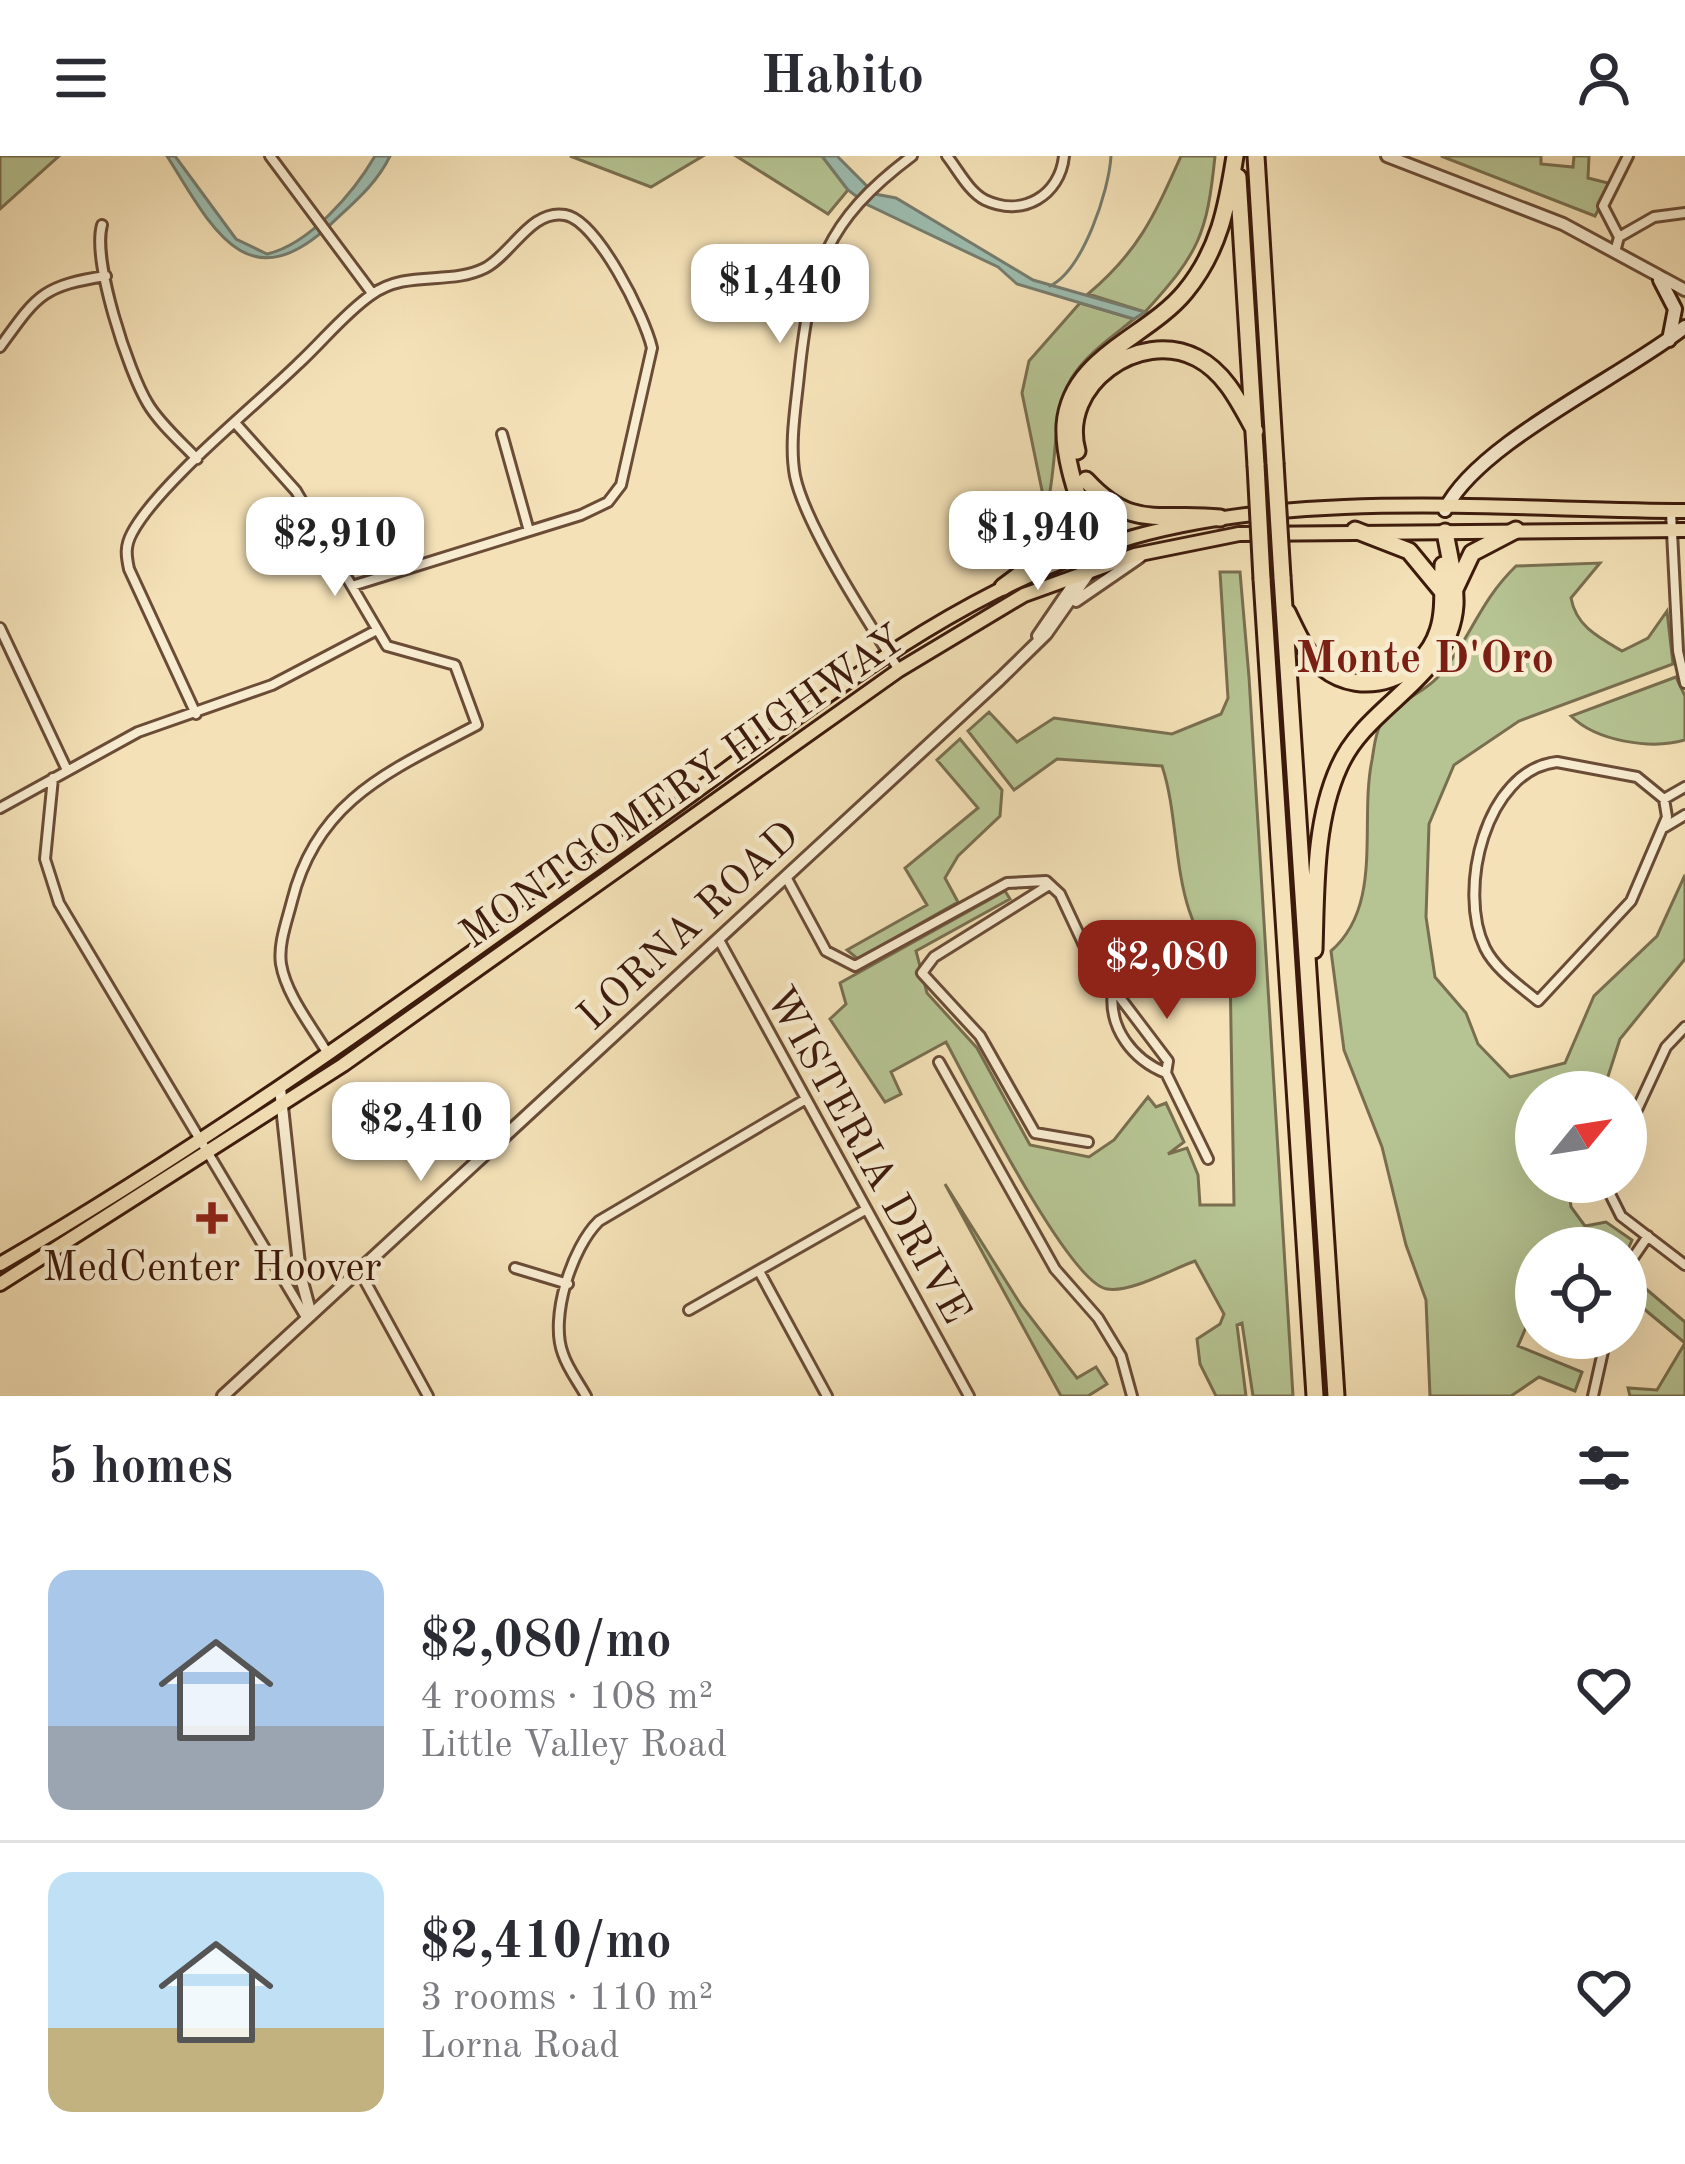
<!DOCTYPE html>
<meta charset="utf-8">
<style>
body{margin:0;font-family:"Old Standard TT",serif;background:#f2f2f3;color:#2b2b33;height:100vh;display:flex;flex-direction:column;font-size:45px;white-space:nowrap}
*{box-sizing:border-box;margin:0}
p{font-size:39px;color:#7c7c81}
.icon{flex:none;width:66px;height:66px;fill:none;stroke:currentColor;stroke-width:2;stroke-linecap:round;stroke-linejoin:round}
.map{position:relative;height:1240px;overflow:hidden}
.sheet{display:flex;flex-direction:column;background:#fff;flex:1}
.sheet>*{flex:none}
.needle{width:78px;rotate:60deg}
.fabs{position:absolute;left:1515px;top:915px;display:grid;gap:24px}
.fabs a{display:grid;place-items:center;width:132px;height:132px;border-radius:50%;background:#fff;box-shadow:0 12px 48px #0002;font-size:60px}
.price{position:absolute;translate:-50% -102px;padding:0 27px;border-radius:24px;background:#fff;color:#222;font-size:39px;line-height:78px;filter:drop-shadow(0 3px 6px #0008)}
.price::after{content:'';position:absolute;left:50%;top:72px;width:36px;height:27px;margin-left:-18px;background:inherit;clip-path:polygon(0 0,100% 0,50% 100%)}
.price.on{background:#8f2418;color:#fff}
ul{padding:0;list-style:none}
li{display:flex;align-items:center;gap:36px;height:300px;padding:0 48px}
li+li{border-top:3px solid #e1e1e2}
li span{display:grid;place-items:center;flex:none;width:336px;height:240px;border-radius:24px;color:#555}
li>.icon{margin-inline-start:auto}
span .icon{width:144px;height:144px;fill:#fffc;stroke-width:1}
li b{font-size:51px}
h2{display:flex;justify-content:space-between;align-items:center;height:144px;padding:0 48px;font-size:51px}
header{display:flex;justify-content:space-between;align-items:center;height:156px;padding:0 48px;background:#fff;font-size:54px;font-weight:600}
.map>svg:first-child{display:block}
.green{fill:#b6c493;stroke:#796f50;stroke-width:3}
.water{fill:#9cbdb0;stroke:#767c6e;stroke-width:3}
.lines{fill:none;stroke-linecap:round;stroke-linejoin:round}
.stream{stroke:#767c6e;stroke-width:3}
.minor-casing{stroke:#6a4c37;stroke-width:14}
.tertiary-casing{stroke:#6a4c37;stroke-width:16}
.secondary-casing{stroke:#3c1a0c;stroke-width:18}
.primary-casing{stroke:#3c1a0c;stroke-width:18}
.motorway-casing{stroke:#3c1a0c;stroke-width:21}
.minor{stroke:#f8ecd0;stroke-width:8}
.tertiary{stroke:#f8ecd0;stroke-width:10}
.secondary{stroke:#f8ecd0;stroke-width:12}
.primary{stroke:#f4e1b7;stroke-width:12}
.motorway{stroke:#f4e1b7;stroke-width:15}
.motorway-bridge-casing{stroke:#3c1a0c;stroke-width:21;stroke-linecap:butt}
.motorway-bridge{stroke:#f4e1b7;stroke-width:15}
.poi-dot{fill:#8f2418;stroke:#f8ecd0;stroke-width:4.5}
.labels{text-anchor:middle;stroke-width:9;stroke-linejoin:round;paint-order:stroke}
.street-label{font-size:42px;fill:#3c1a0c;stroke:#f8ecd0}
.poi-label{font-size:42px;fill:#3c1a0c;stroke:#f8ecd0}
.neighbourhood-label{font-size:45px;font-weight:bold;fill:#7a1f14;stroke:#f8ecd0}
</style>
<header><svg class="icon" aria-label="menu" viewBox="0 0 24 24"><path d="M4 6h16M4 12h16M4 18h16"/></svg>Habito<svg class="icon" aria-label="person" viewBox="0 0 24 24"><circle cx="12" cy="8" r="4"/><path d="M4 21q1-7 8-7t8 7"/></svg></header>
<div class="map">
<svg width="1685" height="1240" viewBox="0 0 1685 1240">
<rect width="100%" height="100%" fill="#f4e1b7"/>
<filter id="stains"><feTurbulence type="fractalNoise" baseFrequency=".00167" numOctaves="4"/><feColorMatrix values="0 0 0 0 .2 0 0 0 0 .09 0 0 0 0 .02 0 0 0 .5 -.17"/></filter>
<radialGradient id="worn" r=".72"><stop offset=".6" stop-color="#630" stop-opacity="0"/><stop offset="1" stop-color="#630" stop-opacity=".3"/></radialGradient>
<path class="green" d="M0,0H59L0,53Z
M570,0H703L651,31Z
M736,0H822L848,34L828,58Z
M1181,0H1215C1207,79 1199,97 1145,156L1088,138C1139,95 1154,60 1181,0Z
M1441,0H1541V8L1573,11L1574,0H1589L1588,22L1612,28L1595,60Z
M1080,147L1134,163C1113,180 1085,199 1071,223C1051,258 1058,313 1046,354L1022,237L1029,205Z
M1600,407L1571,442C1576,470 1598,481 1622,495L1648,482L1667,455L1673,508L1519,565L1454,609L1429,668L1426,761L1435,821L1466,857L1478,888L1510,921L1565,907L1594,840L1657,780L1685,719V803L1620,883L1603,936H1536V1026H1568L1571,1051L1585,1070L1606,1066L1632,1084L1626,1098V1092H1536V1148L1518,1190L1582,1216L1575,1235L1539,1221L1511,1240H1430L1426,1144L1406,1089L1382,991L1344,894L1331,795C1384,749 1359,667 1372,604C1374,593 1375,577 1381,568C1394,546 1421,539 1437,522C1471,484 1477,448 1516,410Z
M1220,416H1240L1249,521L1293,1240H1253L1242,1167L1237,1169L1246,1240H1216L1200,1208L1197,1183L1220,1168L1224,1158L1195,1105C1172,1113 1131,1137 1107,1133C1068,1127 969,928 946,886L891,916L901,938L885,946L830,863L846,848L840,827L1005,735L1010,743L916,795L927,837L977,892L1030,989L1089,1001L1114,984L1148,941L1156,951L1166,947L1184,986L1168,998L1187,992L1198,1019L1200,1049H1234L1230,813C1167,768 1184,675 1162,610L1057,603L1014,634L968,575L989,556L1017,586L1054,562L1172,578L1221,558L1228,542Z
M1676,521L1685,540V584C1651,594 1596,585 1571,560Z
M960,583L1002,634L1000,660L958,700L945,722L958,746L858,803L847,794L927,749L905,712L978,652L937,604Z
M945,1028L1021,1149L1077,1222L1096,1211L1107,1228L1088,1240H1061Z
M1632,1121L1685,1166V1240H1630L1628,1232L1657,1234L1685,1187L1626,1138Z"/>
<path class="water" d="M167,0H175L236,83L267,98C310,88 354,36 375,0H390C376,29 353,47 330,69C246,147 211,70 167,0Z
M822,0H837L875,38L896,42L1033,124L1145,156L1134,163L1017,128L998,111L868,49L848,34Z"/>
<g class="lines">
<path class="stream" d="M1050,130C1083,114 1109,35 1111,0"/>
<g class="minor-casing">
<path id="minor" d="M270,0L372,137
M947,0C958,14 969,36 985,44C1023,62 1060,39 1064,0
M102,69C92,105 128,215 148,248C160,268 181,286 197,303
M1619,81L1654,61L1685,57
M1615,96L1619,81L1603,50L1628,0
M0,191C37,140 41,130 106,120
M236,268L296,335L387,490L455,509L477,569C392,614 317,643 292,745C287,765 278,788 281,808C286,839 313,872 328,898
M502,278L529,375
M1671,356L1678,495L1685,527
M0,472L67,614
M899,514C870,469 805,369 795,320C789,288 796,250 799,219C810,114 825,65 912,0
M196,558L129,413C126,399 125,390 132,377C158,328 255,250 298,208C322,186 345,157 371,139C407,113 449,130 485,112C512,98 531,53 565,59C597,64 645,161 652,192L621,329L608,346L581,359L352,430
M1557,606L1637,621L1664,643L1667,661L1631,745L1538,845C1519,829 1496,814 1485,792C1457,735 1485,614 1557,606Z
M53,622L45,703L59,747L307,1163
M1664,643L1685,631
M0,652L138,576L272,529L375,475
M1665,671L1685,659
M786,721L826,795L855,810L1007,727L1046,725L1060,738L1090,802L1168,905L1166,917L1208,1003
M1049,729L934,801L922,817L980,880L1035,977L1088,986
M719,784L969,1240
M1113,835C1108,872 1133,904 1166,917
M939,906L1055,1113L1098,1162L1121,1200L1132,1240
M1626,977L1666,891L1685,871
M1604,1026L1621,1060L1685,1109
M515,1112L568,1128
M1626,1112L1648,1080
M759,1115L827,1240
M360,1116L428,1240
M689,1154L865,1054
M586,1240C579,1227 568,1213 563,1198C549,1162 572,1091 599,1065L806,943
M1593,1240L1606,1182"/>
</g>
<g class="tertiary-casing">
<path id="tertiary" d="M1387,0L1563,68L1685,134
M1076,445L1140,401
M1038,480L1081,417
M280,932L300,1118L311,1159
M223,1240L1000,523L1046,478L1091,414"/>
</g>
<g class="secondary-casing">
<path id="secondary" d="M1660,124L1675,153L1669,184
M1445,354C1477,287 1624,220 1685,171"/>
</g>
<g class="primary-casing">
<path id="primary" d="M0,1108C229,975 443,817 658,663C808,556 953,432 1133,381C1303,333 1508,354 1685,355
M0,1128L343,909L899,514L1024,439L1135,399L1239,378L1685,374"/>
</g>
<g class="motorway-casing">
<path id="motorway" d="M1256,0L1275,307
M1238,21L1256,309
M1077,295C1059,229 1139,172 1197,202C1226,217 1240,248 1255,275
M1086,324C1134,376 1160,355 1220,362
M1355,374L1409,395L1442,435
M1095,394C1084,355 1063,309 1065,269C1070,201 1147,182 1185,136C1219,95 1227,51 1235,0
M1282,421L1336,1240
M1262,423L1315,1240
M1003,431L1070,381L1077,344
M1455,433L1472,397L1516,374
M1287,456C1297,476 1305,497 1323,512C1363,544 1423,522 1438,475C1445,455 1442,430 1443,409
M1314,794C1316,734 1314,666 1339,611C1367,547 1450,523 1455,449C1456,425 1449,399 1445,376"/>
</g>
<use href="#minor" class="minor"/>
<use href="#tertiary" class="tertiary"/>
<use href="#secondary" class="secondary"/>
<use href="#primary" class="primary"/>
<use href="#motorway" class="motorway"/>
<g class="motorway-bridge-casing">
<path id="motorway-bridge" d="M1275,307L1282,421
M1256,309L1262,423"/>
</g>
<use href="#motorway-bridge" class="motorway-bridge"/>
</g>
<path class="poi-dot" d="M206 1044h12v12h12v12h-12v12h-12v-12h-12v-12h12z"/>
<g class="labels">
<g class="street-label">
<text transform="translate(681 629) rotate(-35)" y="15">MONTGOMERY HIGHWAY</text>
<text transform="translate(687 768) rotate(-43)" y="15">LORNA ROAD</text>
<text transform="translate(870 998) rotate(61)" y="15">WISTERIA DRIVE</text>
</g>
<g class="poi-label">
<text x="212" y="1124">MedCenter Hoover</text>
</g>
<g class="neighbourhood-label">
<text x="1425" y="516">Monte D'Oro</text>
</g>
</g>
<rect width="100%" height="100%" filter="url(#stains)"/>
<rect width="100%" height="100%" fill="url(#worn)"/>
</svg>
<div class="fabs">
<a><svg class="needle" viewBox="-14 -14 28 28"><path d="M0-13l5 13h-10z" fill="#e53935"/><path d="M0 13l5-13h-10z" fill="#7c7c81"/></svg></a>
<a><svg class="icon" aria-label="locate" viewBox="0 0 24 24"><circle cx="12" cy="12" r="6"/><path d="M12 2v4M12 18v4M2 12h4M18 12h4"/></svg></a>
</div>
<b class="price" style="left:780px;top:190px">$1,440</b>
<b class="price" style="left:1038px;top:437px">$1,940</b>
<b class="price" style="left:335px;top:443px">$2,910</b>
<b class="price on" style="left:1167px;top:866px">$2,080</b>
<b class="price" style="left:421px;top:1028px">$2,410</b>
</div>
<section class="sheet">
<h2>5 homes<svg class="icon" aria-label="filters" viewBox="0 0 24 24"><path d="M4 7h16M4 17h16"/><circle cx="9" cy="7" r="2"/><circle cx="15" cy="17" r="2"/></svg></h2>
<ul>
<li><span style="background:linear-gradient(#a9c7e8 65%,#9aa5b1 0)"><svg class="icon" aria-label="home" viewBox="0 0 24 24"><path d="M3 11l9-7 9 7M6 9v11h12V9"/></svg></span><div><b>$2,080/mo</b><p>4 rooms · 108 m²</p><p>Little Valley Road</p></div><svg class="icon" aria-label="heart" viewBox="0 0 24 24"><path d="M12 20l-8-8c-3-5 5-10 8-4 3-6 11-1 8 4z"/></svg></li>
<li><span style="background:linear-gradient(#bfe0f5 65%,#c2b280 0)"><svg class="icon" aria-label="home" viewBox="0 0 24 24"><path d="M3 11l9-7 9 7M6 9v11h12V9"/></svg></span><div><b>$2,410/mo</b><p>3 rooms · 110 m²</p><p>Lorna Road</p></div><svg class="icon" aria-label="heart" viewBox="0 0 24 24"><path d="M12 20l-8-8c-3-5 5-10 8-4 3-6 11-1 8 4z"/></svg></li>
</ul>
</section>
